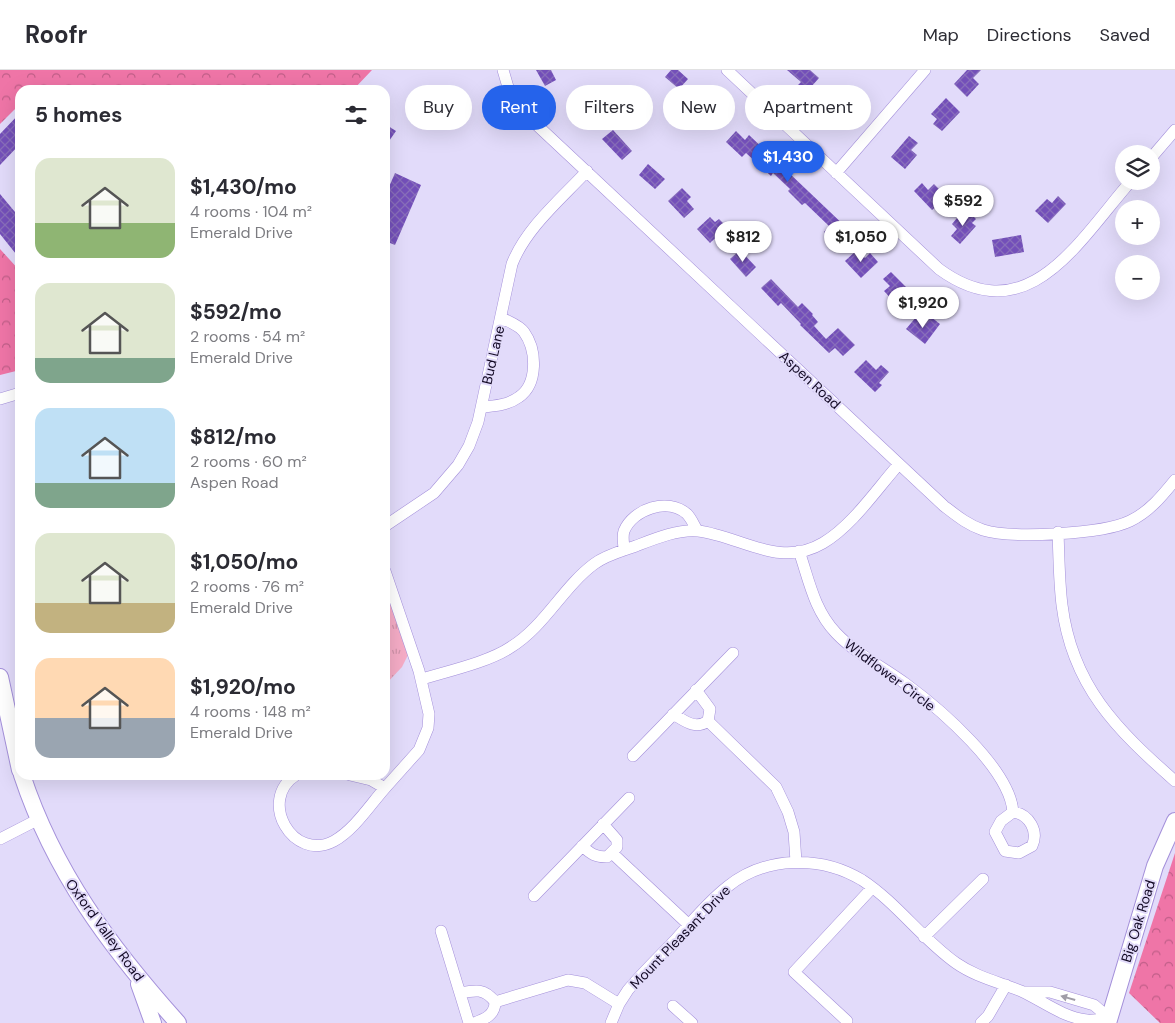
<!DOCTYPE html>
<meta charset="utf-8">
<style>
body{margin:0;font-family:"DM Sans",sans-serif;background:#f2f2f3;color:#2b2b33;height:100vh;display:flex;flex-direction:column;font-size:19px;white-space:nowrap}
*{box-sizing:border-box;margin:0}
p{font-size:16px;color:#7c7c81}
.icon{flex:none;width:28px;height:28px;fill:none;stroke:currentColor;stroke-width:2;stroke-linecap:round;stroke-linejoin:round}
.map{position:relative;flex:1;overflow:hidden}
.side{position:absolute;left:15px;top:15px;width:375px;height:695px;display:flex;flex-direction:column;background:#fff;border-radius:15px;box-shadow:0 5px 20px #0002}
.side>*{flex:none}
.top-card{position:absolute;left:405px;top:15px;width:475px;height:45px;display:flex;gap:10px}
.controls{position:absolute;left:1115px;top:75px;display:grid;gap:10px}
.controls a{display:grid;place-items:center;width:45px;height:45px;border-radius:50%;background:#fff;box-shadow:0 5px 20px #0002;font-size:25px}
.price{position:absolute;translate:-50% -42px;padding:0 11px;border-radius:18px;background:#fff;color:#222;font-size:16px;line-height:32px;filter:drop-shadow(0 1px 2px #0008)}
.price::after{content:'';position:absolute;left:50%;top:30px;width:15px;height:11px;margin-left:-8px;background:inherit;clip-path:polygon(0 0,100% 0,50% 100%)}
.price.selected{background:#2563eb;color:#fff}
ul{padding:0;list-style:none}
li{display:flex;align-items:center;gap:15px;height:125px;padding:0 20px}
li span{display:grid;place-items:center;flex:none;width:140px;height:100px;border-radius:15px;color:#555}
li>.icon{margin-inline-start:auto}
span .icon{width:60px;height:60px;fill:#fffc;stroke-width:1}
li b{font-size:21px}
h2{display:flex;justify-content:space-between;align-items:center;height:60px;padding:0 20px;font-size:21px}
.chip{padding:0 18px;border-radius:22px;background:#fff;box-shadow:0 5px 20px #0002;font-size:18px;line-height:45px}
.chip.selected{background:#2563eb;color:#fff}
header{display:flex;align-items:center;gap:30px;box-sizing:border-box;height:70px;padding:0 25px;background:#fff;border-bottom:1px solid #e1e1e2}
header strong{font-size:24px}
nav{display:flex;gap:28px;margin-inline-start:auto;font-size:18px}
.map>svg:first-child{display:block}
.grass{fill:url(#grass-tufts)}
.forest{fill:url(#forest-crowns)}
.building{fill:url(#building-cross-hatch)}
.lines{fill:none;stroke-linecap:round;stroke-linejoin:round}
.street-casing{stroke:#a490da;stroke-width:12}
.secondary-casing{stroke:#a490da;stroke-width:18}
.street{stroke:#fff;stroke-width:11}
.secondary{stroke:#fff;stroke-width:16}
.oneway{fill:#a09da7}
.labels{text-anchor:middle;stroke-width:4;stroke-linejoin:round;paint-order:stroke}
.street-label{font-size:14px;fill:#120924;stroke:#e2dbfa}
</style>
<header>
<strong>Roofr</strong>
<nav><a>Map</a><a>Directions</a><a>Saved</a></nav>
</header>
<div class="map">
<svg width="1175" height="953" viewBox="0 0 1175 953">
<defs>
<pattern id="grass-tufts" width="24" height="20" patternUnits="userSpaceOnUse" patternTransform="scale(1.25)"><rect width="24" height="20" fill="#f5acc6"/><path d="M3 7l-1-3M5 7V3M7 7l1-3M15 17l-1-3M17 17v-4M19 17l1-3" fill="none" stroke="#d193aa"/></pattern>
<pattern id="forest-crowns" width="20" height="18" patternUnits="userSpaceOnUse" patternTransform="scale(1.25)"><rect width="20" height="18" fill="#ef75a7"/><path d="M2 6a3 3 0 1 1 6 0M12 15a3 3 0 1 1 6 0" fill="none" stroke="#c05e88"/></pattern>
<pattern id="building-cross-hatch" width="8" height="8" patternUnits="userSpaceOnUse" patternTransform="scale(1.25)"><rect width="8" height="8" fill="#734fb9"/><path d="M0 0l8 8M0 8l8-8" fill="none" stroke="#886eba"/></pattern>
</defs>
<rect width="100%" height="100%" fill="#e2dbfa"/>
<path class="grass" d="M385,501L411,579L402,597L385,615Z"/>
<path class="forest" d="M0,0H372L353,20H81L78,18L20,20V34L0,54Z
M0,179L20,201V300L0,305Z
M1175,783V953H1160L1129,923Z"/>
<path class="building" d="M536,0H551L556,10L545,16Z
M671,0H678L688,9L679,19L665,7Z
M787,0H810L819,8L803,26L794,19L801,12Z
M967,0H981L973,8L979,14L967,27L954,14Z
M831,20L848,36L831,53L824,46L829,40L820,31Z
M706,22L725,43L716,51L710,45L707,47L694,33Z
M591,28L604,43L592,54L578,40Z
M946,28L960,42L942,61L933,54L937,49L931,44Z
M20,43V74L0,95V64Z
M385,54L396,61L385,77Z
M613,60L632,81L622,90L602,69Z
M736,61L745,70L749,65L849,160L836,173L824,162L829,156L805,133L802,135L788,121L790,119L773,103L771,106L746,83L742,87L726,72Z
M909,66L918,73L911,80L917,85L905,99L891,87Z
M648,94L665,109L655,119L639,105Z
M395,103L421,115L395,175L385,171V126Z
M922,113L928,120L934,114L947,127L932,140L914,121Z
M682,118L691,127L687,131L694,139L684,148L668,131Z
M0,124L20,148V189L0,164Z
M1058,126L1066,134L1048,153L1035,141L1047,129L1052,133Z
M962,142L966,146L969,142L976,149L972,153L976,156L960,174L951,166L957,159L952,154Z
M710,147L715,152L719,149L727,157L710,173L697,159Z
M1021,165L1024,182L995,187L992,170Z
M740,180L756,197L746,207L730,189Z
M857,180L865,188L870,183L878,192L861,208L845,191Z
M891,202L910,221L896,234L884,221L890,216L883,209Z
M771,209L798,237L802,233L813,244L812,245L818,252L814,256L826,269L838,258L855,275L843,286L835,278L829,283L800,255L801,254L781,233L778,236L761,218Z
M917,246L926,253L931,247L940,254L925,274L906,259Z
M866,290L876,300L881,295L889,302L879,313L882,315L875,322L854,302Z"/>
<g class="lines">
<g class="street-casing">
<path id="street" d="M503,0L508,17L525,44L944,436C957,446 968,455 983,460C1012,469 1103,464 1130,451C1149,442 1162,426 1175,410
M727,0L939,199C1028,264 1079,170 1131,111
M1151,88L1175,60
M836,103L925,0
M0,329L20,323
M482,337C495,336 508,335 519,327C538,314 537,280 524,262C519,255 509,252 502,248
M385,456L434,423L458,395L469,376L478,352L512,194C526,158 561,129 587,101
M1058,462C1059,486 1059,511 1062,535C1072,616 1117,660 1175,711
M624,480C624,474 622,467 624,461C633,439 668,427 687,444C691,448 694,455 697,460
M799,481C809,510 814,540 836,563C856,584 883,597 906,614C940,639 1010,699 1013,742
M385,501L419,601L429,644L428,658L419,680L385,718
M422,609C448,601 489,592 511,577C544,557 563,517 594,494C606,485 622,481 636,476C654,469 678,459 698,461C741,466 779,499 823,473C853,455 876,420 899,394
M673,644C685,651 695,660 708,651L710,639L696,620
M708,651L776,717L788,742L794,762L796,792
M633,686L733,583
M296,705C257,730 293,793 334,771C354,760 370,735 385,718L371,710L350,705
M1013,742C1029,744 1039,761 1032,776L1019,783L1005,781L995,762L1001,751Z
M0,769L37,750
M582,776C591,784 595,787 607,787L617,777V770L603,754
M612,783L689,855
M534,826L629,728
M441,861L469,953
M924,867L983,809
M1024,922H1050L1094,935L1109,948
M460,923C475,920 485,918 495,932C495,945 485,949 474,953
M495,932L568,910L585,913L619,934
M673,936L692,953
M847,951L794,902L872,818
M611,953L619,934L628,920C643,902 661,885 677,868C693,850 709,831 727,817C765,786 821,785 862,810C897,833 922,869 956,893C976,907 999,912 1021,921C1043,931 1062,947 1087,950C1094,951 1102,949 1109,948
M981,953L988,946L1006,915"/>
</g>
<g class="secondary-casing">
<path id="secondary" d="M0,607L20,700
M22,705C54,802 110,877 178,953
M139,914L153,953
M1108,953L1155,796L1175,751"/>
</g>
<use href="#street" class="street"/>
<use href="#secondary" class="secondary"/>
</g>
<defs><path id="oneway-solid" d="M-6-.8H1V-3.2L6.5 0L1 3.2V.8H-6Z" transform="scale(1.25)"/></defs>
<use class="oneway" href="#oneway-solid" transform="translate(1068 928) rotate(-164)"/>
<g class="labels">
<g class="street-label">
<text transform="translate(493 285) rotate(-77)" y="5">Bud Lane</text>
<text transform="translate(810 310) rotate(43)" y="5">Aspen Road</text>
<text transform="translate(890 605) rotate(37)" y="5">Wildflower Circle</text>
<text transform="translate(1138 851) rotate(-73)" y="5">Big Oak Road</text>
<text transform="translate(105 860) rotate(54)" y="5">Oxford Valley Road</text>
<text transform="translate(680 867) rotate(-46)" y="5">Mount Pleasant Drive</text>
</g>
</g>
</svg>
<div class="controls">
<a><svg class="icon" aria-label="layers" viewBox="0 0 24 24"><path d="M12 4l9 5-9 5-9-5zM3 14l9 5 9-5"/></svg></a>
<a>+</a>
<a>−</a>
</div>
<b class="price selected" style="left:788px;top:113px">$1,430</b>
<b class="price" style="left:963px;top:157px">$592</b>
<b class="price" style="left:743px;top:193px">$812</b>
<b class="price" style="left:861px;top:193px">$1,050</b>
<b class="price" style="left:923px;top:259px">$1,920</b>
<div class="top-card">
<a class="chip">Buy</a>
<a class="chip selected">Rent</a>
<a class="chip">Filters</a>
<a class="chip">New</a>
<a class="chip">Apartment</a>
</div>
<section class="side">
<h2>5 homes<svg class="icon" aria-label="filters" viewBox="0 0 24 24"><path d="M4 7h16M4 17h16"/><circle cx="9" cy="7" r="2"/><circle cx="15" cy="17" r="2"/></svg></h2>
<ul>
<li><span style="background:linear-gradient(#dfe7d0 65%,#8fb573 0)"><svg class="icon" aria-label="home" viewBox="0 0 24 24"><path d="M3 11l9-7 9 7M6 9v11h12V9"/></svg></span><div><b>$1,430/mo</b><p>4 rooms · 104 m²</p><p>Emerald Drive</p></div></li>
<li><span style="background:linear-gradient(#dfe7d0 75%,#7fa58c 0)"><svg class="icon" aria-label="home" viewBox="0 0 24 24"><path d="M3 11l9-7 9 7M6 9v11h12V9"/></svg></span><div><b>$592/mo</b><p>2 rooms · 54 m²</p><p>Emerald Drive</p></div></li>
<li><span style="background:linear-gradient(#bfe0f5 75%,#7fa58c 0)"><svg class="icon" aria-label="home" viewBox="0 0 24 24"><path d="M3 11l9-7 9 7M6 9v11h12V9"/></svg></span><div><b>$812/mo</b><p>2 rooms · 60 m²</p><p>Aspen Road</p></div></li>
<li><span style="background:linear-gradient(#dfe7d0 70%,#c2b280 0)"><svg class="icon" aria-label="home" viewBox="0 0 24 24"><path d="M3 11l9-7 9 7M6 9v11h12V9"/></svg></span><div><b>$1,050/mo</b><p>2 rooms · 76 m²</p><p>Emerald Drive</p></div></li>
<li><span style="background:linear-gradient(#ffd9b3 60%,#9aa5b1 0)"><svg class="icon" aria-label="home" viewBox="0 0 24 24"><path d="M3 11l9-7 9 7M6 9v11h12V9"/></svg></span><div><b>$1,920/mo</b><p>4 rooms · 148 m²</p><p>Emerald Drive</p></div></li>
</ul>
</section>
</div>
